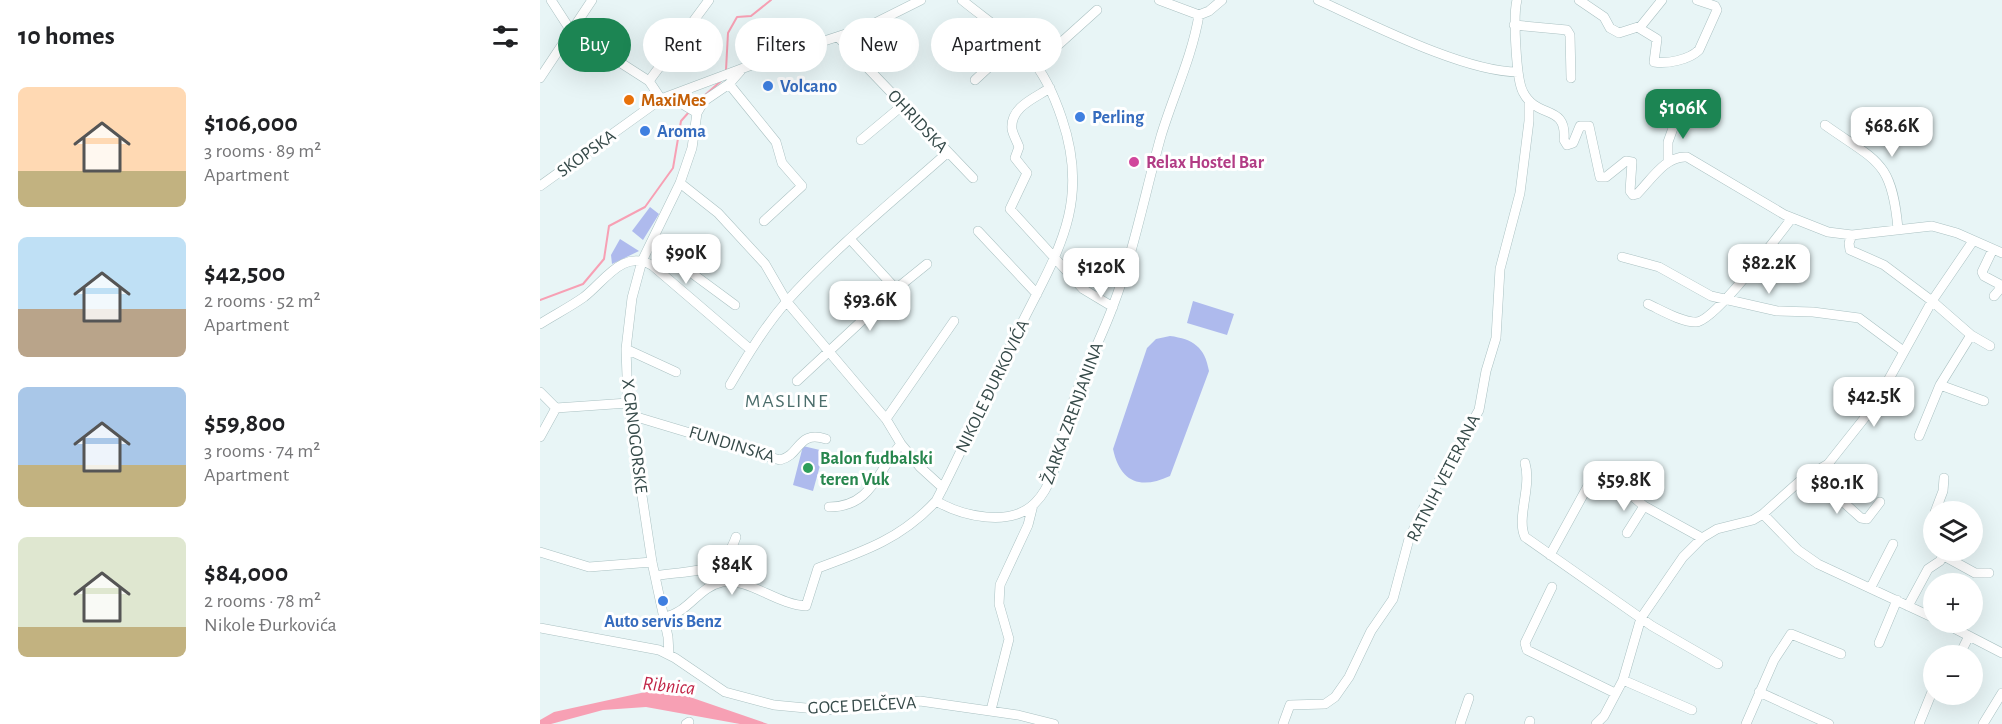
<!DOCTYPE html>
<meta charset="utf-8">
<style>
body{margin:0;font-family:"Alegreya Sans",sans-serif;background:#f2f2f2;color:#202124;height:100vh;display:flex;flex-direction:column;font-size:22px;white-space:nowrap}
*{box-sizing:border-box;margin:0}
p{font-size:20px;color:#757577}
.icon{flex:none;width:33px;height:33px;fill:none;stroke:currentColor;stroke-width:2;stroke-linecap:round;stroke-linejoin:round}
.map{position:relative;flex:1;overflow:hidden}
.panel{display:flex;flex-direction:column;background:#fff;width:540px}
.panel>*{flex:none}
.guide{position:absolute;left:18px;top:18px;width:570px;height:54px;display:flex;gap:12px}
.controls{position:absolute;left:1383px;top:501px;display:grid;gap:12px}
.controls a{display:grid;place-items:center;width:60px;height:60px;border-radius:50%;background:#fff;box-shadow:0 6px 24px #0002;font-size:30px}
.price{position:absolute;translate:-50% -51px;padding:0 14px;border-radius:12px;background:#fff;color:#222;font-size:20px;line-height:39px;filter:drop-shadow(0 2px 3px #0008)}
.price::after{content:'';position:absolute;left:50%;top:36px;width:18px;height:14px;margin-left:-9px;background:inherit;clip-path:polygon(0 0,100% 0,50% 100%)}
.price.active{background:#1c8553;color:#fff}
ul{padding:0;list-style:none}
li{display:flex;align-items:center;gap:18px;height:150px;padding:0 18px}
li span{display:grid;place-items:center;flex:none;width:168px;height:120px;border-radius:9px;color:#555}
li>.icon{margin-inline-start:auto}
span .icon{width:72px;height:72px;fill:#fffc;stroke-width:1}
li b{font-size:26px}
h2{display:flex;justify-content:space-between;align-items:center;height:72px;padding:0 18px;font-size:26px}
.pill{padding:0 21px;border-radius:27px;background:#fff;box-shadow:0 6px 24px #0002;font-size:21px;line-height:54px}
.pill.active{background:#1c8553;color:#fff}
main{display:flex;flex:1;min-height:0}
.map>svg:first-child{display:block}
.green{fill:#aebaed}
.water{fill:#f7a0b4}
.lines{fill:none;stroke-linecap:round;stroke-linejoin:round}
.stream{stroke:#f7a0b4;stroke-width:2}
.minor-casing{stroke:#aac1c2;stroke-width:10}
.minor{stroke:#fff;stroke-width:9}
.shop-dot{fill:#3f7fe0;stroke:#fff;stroke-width:2}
.food-dot{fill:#e8710a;stroke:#fff;stroke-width:2}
.hotel-dot{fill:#d1479c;stroke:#fff;stroke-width:2}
.leisure-dot{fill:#2e9e5b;stroke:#fff;stroke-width:2}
.labels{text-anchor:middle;stroke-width:6;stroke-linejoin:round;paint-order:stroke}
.shop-label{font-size:18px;font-weight:bold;fill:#366cbe;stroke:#fff;text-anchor:start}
.food-label{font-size:18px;font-weight:bold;fill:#c56008;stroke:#fff;text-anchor:start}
.street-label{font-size:18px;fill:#364a49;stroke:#fff}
.hotel-label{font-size:18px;font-weight:bold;fill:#b23c85;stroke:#fff;text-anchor:start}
.leisure-label{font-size:18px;font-weight:bold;fill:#27864d;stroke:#fff;text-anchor:start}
.neighbourhood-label{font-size:20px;letter-spacing:1.5px;fill:#4c6e6c;stroke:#fff}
.water-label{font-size:20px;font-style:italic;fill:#c12446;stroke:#fff}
</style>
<main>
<section class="panel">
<h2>10 homes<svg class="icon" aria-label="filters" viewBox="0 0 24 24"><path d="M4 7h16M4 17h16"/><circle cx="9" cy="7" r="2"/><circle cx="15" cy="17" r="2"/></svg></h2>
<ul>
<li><span style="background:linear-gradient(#ffd9b3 70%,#c2b280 0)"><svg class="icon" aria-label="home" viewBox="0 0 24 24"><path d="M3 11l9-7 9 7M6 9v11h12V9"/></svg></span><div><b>$106,000</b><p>3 rooms · 89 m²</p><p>Apartment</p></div></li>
<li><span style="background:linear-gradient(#bfe0f5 60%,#b9a48a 0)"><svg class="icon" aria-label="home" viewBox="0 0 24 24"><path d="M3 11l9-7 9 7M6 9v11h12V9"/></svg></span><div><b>$42,500</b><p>2 rooms · 52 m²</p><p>Apartment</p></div></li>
<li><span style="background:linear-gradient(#a9c7e8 65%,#c2b280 0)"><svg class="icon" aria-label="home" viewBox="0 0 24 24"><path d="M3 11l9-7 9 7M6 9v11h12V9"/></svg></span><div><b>$59,800</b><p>3 rooms · 74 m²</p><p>Apartment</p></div></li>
<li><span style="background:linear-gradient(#dfe7d0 75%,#c2b280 0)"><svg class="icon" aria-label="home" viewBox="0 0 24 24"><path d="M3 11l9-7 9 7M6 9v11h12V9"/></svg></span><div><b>$84,000</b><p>2 rooms · 78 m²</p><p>Nikole Đurkovića</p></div></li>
</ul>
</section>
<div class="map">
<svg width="1462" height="724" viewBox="0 0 1462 724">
<rect width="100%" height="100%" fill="#e8f5f6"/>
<path class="green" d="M110,207L119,214L103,240L92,231Z
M80,239L99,251L72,264L71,255Z
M653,301L694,314L687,335L647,323Z
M630,336C653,339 665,347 669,371L630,476C600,490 580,482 573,449L607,348L616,339Z
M263,446L284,451L273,491L253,485Z"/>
<path class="water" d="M110,691L141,694L228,724H200L106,707L63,710L11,724H0V720L14,712Z"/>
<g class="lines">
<path class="stream" d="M186,70L188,33L197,17L211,16L231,0
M165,95L181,81
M0,300L43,284L64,259L69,226L105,207L133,168L141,121L149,112"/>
<g class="minor-casing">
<path id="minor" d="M11,0L31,31L109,81L121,99
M619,0L659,15L669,11L682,0
M778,0C829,23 924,72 978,72
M977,0C973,15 976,79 983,92C997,120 1027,103 1024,140L1027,145L1033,143L1040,126H1049L1060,177H1066L1086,161L1092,162L1090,191L1093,195L1097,194C1111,180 1126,155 1147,157L1245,215L1288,232L1312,235L1392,226L1417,233L1462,253
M1039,0L1064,17L1070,28L1079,33L1101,26L1122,0
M974,25L1027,30L1030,35L1031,78
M1099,28L1117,39L1114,62C1127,64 1149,60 1159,50L1177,10L1175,6L1157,0
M298,37L433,178
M496,65L557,10
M0,78L52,0
M435,80L475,43
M109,81L169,0
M189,84L236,142L242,163L262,186L224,221
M510,88C495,98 470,107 472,129C473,135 477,141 479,147L475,158L487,173L470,209L543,289L573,307
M129,96L157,113
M1285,125C1337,162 1352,160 1358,229
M321,140L363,105
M1128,162V142L1137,117
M140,183L178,213L225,264L247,302L346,419L361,444L380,467L403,488
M0,186L121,99L217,63L327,27L381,0
M438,231L497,294
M1312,235L1309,243L1310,250L1344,265L1392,301L1431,335L1450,346
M310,239L356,289
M111,243L195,305
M1453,249L1442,272L1444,276L1459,284L1460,289L1454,296
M1082,257L1119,267L1171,296L1237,311L1273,312L1319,318L1362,350
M1108,304C1121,310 1141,322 1156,322C1174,322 1237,237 1252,218
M0,324C14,315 30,307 44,297C65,281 83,248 113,266L211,350
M1431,335L1400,385L1444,401
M86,349L136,372
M257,381L356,289L387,264
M190,385C207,356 225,326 247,301C296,247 353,201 407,153
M0,392L16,408L88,403
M90,415L240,460C261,455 257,430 286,439
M346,419L414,321
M1379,436L1400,385
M0,437L16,408
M985,463C992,487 976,518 985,537L1112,626L1178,664
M1288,464L1282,483L1321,518L1327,519L1340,502
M1085,490L1104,506L1162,538
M396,501C422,516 470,528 495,503C518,481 522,432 533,402C544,370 561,339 573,306C594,251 605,193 621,136C633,96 652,57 659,15
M289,507C332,507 337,471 361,444
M1395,512L1403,491L1404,478
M1223,514L1258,550L1278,564L1394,618
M1087,533L1104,506
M0,552L49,567L112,562
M1010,555L1049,484
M1404,556L1435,573H1449
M115,576C150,569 182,578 196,537
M1012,587L985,643L987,650L1075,693
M1331,587L1353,544
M1368,606L1388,569L1400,561L1406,550
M124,617C149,613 158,587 182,582C207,577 238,605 266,606L278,568C325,551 362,538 396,501C425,446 449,388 477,333C514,257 552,207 522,119C515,98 506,76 491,59C472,36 445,19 422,0
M1402,622L1462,653
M0,628L119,650L135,658L185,692L234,705L287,710L380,701L478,715L514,724
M1339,643L1357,600
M129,654L128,637L112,562L88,403L86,349L92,298L102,261L140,183L152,148L157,113L164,101L189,84L203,68
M1419,656L1429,636
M1083,680L1152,710
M1219,692L1289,724
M451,710L469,639L459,604L460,585L488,525L493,505
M146,724L149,722
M743,724L750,705L785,704L795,697L809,677L831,631L853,599L869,539L882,511L939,410L946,371L956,338L960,269L980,193L989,121V101
M920,724L929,698
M989,724L990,721
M1056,724L1064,716L1083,680L1101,618L1143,557L1162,538L1177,529L1213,520L1223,514L1261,480L1288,464L1334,406L1392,301L1433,241
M1206,724L1234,660L1251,634L1301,654
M1379,724L1394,687
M1443,724L1462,693"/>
</g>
<use href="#minor" class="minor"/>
</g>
<g class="shop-dot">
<circle cx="228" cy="86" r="6"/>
<circle cx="540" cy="117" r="6"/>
<circle cx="105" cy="131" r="6"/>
<circle cx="123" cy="601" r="6"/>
</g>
<circle class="food-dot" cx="89" cy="100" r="6"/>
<circle class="hotel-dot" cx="594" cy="162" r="6"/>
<circle class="leisure-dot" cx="268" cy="468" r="6"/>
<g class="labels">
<g class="shop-label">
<text x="240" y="92">Volcano</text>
<text x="552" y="123">Perling</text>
<text x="117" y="137">Aroma</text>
<text x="123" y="627" text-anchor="middle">Auto servis Benz</text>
</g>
<g class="food-label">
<text x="101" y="106">MaxiMes</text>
</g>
<g class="street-label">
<text transform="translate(378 121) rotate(47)" y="6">OHRIDSKA</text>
<text transform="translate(46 153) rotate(-36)" y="6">SKOPSKA</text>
<text transform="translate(452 386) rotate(-64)" y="6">NIKOLE ĐURKOVIĆA</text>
<text transform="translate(532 413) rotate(-70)" y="6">ŽARKA ZRENJANINA</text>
<text transform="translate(95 436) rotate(83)" y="6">X CRNOGORSKE</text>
<text transform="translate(192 444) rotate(17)" y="6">FUNDINSKA</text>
<text transform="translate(903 478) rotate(-63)" y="6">RATNIH VETERANA</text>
<text transform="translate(322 705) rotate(-3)" y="6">GOCE DELČEVA</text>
</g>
<g class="hotel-label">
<text x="606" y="168">Relax Hostel Bar</text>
</g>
<g class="leisure-label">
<text x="280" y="464">Balon fudbalski<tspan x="280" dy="21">teren Vuk</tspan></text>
</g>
<g class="neighbourhood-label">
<text x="247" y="407">MASLINE</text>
</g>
<g class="water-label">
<text transform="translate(129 685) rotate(6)" y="7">Ribnica</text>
</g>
</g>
</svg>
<div class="controls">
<a><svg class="icon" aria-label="layers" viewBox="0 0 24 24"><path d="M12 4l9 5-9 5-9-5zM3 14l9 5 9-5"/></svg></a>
<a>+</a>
<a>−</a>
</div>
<b class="price active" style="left:1143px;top:140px">$106K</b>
<b class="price" style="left:1352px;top:158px">$68.6K</b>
<b class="price" style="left:146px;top:285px">$90K</b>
<b class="price" style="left:1229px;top:295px">$82.2K</b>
<b class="price" style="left:561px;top:299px">$120K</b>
<b class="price" style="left:330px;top:332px">$93.6K</b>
<b class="price" style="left:1334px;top:428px">$42.5K</b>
<b class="price" style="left:1084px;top:512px">$59.8K</b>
<b class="price" style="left:1297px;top:515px">$80.1K</b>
<b class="price" style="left:192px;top:596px">$84K</b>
<div class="guide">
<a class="pill active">Buy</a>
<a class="pill">Rent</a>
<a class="pill">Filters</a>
<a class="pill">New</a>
<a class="pill">Apartment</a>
</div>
</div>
</main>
